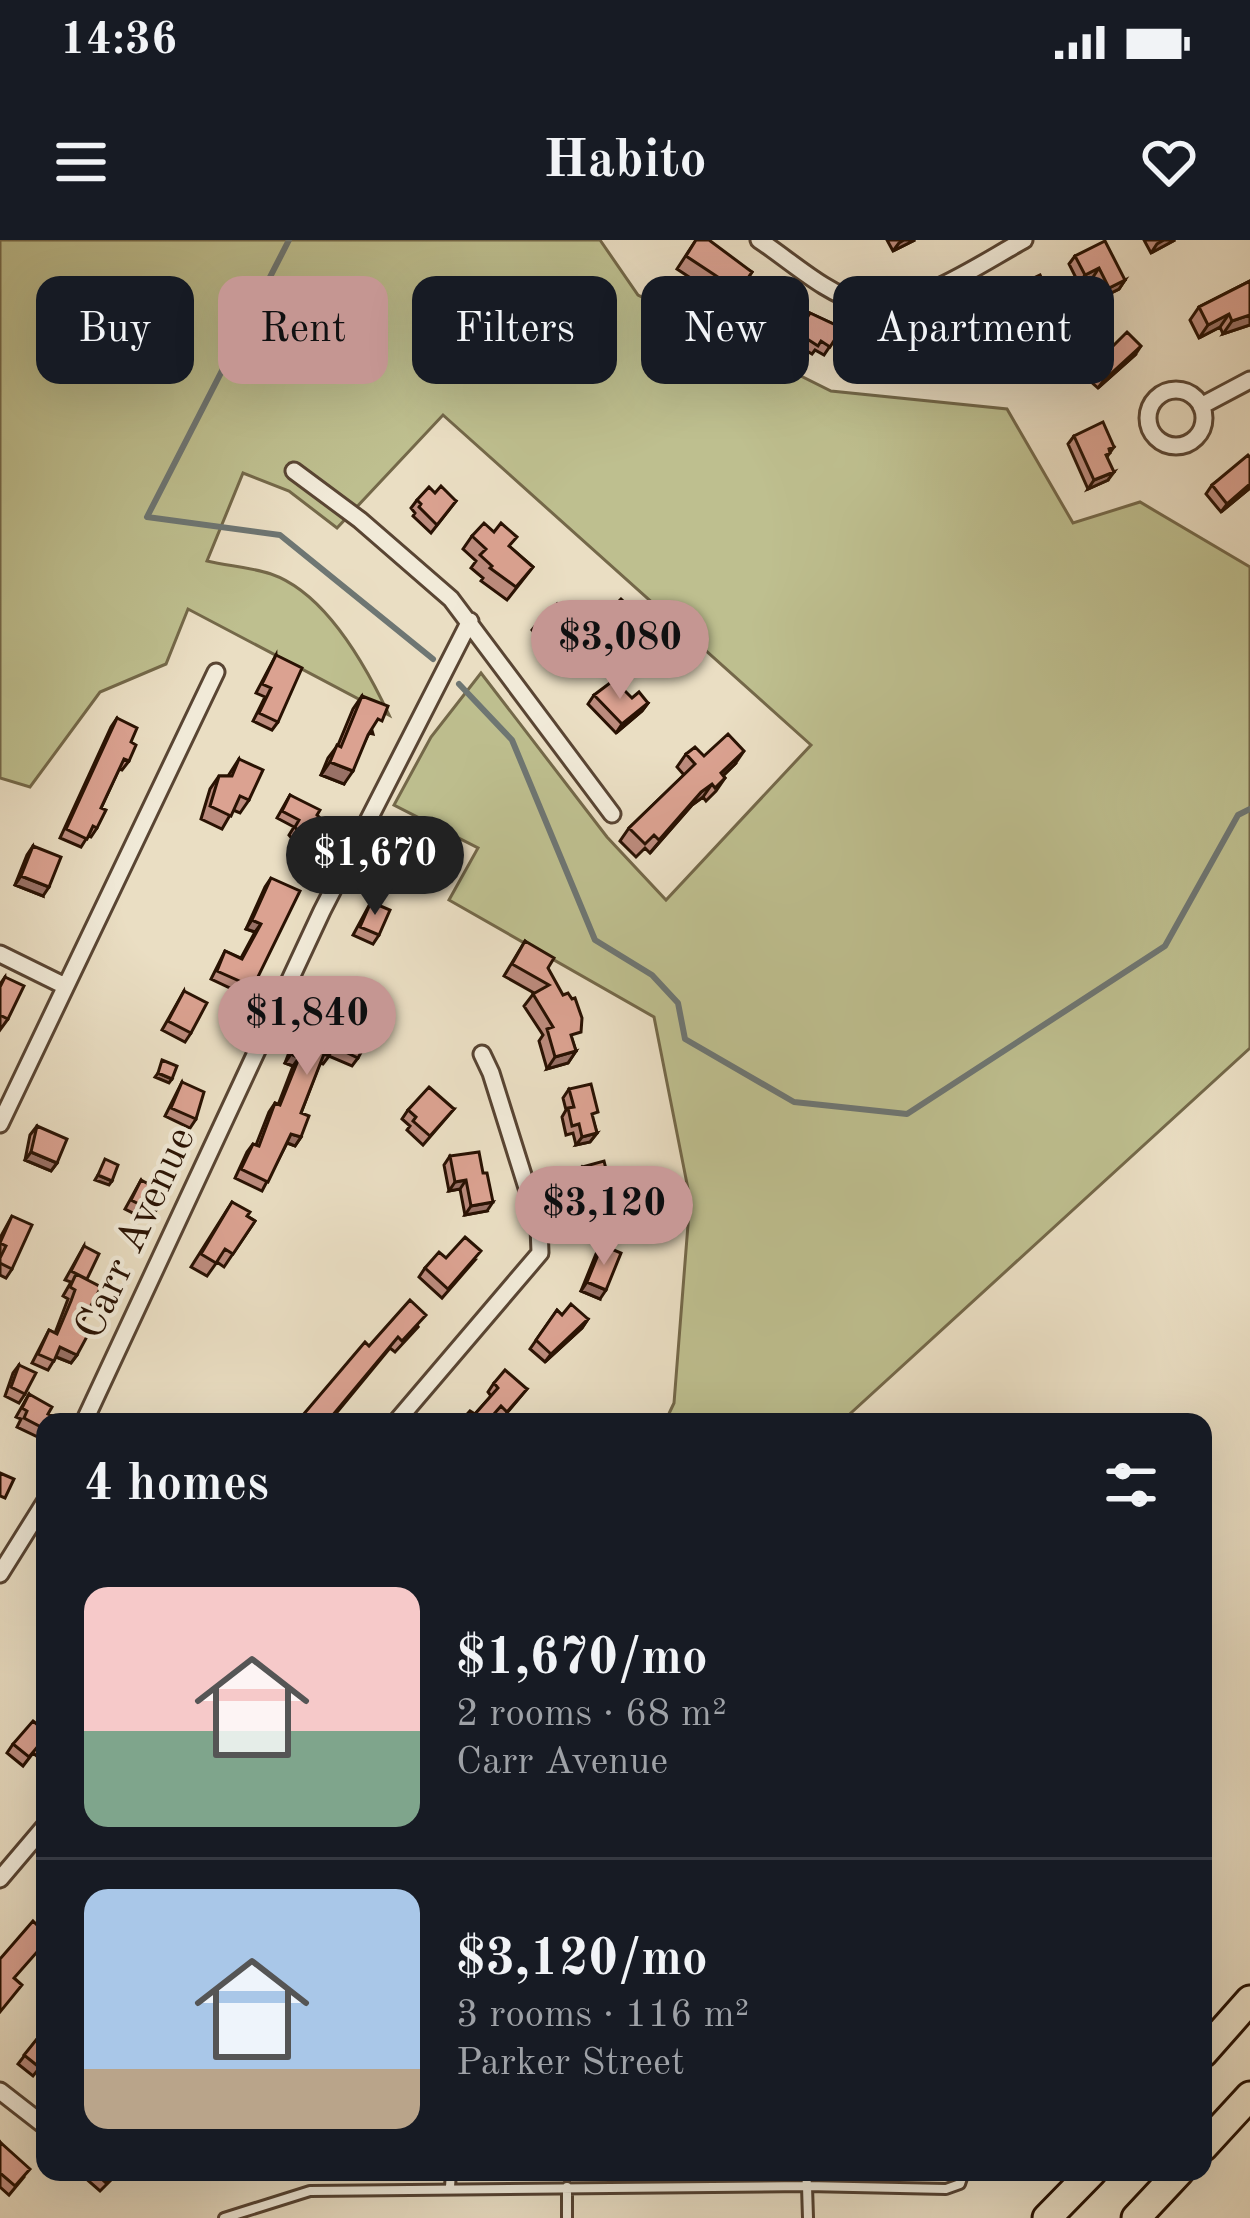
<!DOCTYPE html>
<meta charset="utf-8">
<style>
body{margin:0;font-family:"Old Standard TT",serif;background:#20242c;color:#f1f3f6;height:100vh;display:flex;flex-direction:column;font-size:45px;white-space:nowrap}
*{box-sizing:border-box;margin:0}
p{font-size:39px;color:#9ea1a6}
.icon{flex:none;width:66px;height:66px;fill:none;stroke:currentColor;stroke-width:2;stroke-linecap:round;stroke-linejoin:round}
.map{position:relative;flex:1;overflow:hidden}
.panel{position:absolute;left:36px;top:1173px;width:1176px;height:768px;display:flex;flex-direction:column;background:#171b24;border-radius:24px;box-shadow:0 12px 48px #0002}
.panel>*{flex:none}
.banner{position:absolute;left:36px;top:36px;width:1179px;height:108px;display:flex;gap:24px}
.price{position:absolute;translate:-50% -102px;padding:0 27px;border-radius:42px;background:#c59692;color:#111;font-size:39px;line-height:78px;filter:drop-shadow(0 3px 6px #0008)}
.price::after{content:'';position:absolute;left:50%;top:72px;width:36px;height:27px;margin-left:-18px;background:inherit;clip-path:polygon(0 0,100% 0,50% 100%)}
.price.selected{background:#222;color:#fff}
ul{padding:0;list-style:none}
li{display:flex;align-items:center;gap:36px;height:300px;padding:0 48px}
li+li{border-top:3px solid #363941}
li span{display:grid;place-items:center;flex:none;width:336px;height:240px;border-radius:24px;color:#555}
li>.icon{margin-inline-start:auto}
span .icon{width:144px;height:144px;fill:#fffc;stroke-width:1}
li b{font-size:51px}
h2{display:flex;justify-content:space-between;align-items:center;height:144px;padding:0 48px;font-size:51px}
.pill{padding:0 42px;border-radius:24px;background:#171b24;box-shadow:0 12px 48px #0002;font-size:42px;line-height:108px}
.pill.selected{background:#c59692;color:#111}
.status{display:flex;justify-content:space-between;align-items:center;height:84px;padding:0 60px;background:#171b24;direction:ltr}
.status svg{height:33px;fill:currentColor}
header{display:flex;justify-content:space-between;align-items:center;height:156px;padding:0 48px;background:#171b24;font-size:54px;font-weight:600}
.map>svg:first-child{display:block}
.green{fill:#bebf8f;stroke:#746849;stroke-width:3}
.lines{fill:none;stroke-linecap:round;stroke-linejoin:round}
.stream{stroke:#6e7673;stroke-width:6}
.lane-casing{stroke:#594533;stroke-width:14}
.street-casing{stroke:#594533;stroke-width:21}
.highway-casing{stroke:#291203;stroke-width:33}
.lane{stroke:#f1ead8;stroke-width:8}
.street{stroke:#f1ead8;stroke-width:15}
.highway{stroke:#eadec3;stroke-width:27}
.wall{fill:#bc8b7d;stroke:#291203;stroke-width:3}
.shaded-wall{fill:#997166;stroke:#291203;stroke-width:3}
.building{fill:#dba291;stroke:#291203;stroke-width:3}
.labels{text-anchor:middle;stroke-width:9;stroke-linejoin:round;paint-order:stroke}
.street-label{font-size:42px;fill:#291203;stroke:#f1ead8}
</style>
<div class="status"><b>14:36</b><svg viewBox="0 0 49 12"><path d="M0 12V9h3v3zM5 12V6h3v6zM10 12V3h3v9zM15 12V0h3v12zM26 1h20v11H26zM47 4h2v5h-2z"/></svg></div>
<header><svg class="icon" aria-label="menu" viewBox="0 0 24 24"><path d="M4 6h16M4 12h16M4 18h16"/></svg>Habito<svg class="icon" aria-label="heart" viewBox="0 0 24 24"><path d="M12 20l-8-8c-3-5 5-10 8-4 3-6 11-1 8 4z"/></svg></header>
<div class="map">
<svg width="1250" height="1978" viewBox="0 0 1250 1978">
<rect width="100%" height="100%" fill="#eadec3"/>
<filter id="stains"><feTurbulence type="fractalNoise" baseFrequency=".00167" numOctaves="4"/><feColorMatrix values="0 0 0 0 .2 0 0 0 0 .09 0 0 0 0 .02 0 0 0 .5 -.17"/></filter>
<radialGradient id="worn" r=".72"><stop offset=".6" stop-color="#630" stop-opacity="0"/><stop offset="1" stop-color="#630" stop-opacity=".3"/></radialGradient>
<path class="green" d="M0,0H600L638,55L831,151L1007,169L1073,283L1140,262L1250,327V808L841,1182H665L674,1163L690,959L654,777L449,660L478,608L394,565L431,497L481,433L607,597L666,660L811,505L443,175L337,288L289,251L243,233L207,321C228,326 250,327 271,334C326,353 366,426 389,475L188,369L166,424L100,452L30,547L0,538Z"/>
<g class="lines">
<path class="stream" d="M289,0L147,277L280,295L433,419
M459,444L512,500L595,700L652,735L678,763L685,799L794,862L907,874L1165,706L1238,575L1250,569"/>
<g class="lane-casing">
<path id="lane" d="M450,1947L451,1932
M224,1978L310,1951L807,1946L806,1932
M567,1978V1947
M808,1978L807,1946L946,1949L960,1944L964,1932"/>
</g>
<g class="street-casing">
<path id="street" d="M759,0C791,21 826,54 862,63C910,74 983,22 1024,0
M1148 178a28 28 0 1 1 56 0a28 28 0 1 1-56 0Z
M1201,166L1250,140
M294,231L360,280L451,359L612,574
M0,714L65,746
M0,884L216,432
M84,1182L322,671L470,381
M396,1182L540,1013L539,986L491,833L482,814
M0,1334L45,1262
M0,1639L45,1586
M0,1851L45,1886"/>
</g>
<g class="highway-casing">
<path id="highway" d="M1203,1813L1250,1760
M1203,1907L1250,1856
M1047,1978L1092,1932
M1136,1978L1179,1932"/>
</g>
<use href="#lane" class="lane"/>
<use href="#street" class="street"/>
<use href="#highway" class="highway"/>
</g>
<path class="wall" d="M696,0L752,32L730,64L677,29Z
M887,0H915L893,11Z
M1144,0H1175L1151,13Z
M1075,16L1125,40L1119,49L1103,57L1093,37L1079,44L1069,24Z
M1250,41V85L1223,94L1220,87L1199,98L1190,80L1199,67Z
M1017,46L1043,63L1019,74L1011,55Z
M810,73L842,88L824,115L815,110L812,114L792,102Z
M945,84L978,102L951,116L939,93Z
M1113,106L1135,115L1098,148L1081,133L1087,124Z
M1074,196L1114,207L1107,217L1108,240L1088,249L1068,204Z
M1250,217V248L1221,272L1206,254L1212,245Z
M435,253L456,261L431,293L413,276L415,273L411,268L417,260Z
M472,296L510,307L533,327L507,360L481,341L483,338L471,328L476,321L463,309Z
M638,375L611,405L594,388L600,380Z
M539,381L574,383L590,390L584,398L558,422L532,390Z
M276,415L278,482L272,490L253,481L265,457L256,453Z
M594,455L632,458L648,463L642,471L616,493L588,464Z
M362,456L373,494L369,493L344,544L321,535L328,518L338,505L353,469Z
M117,478L131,502L129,521L122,530L119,529L101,568L97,588L91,597L88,596L81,607L60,598L111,487Z
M686,514L704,516L735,524L723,536L725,538L716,551L706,561L703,557L692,565L650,613L645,608L636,617L620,601L629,588L684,535L677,527Z
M239,519L249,560L240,573L233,570L222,589L201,579L210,549L219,536H228Z
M290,555L317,575L318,611L294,601L289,595L294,587L277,578Z
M428,586L435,626L429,635L407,624Z
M33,606L43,656L15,645L27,615Z
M271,638L253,747L247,756L211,739L225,711L241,718L255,692L246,689L265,647Z
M371,662L379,695L373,704L353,695Z
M525,701L548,728L576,811L568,823L547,829L539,801L543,795L524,766L534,753L504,736Z
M5,737L8,779L0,790V744Z
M184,751L191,793L185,802L162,790Z
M320,751L344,769L358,818L352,826L329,816L323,824L320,823L301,873V897L295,906L287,903L262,951L235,938L247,912L253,904L256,905L269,872L275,863L278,865L293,826L285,823L293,802L299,794L304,796L311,781L305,779Z
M182,842L196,879L190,888L165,876Z
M569,849L593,880L597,893L590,902L576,905L573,893L566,895L562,877L566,870L563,858Z
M454,869L423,905L407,890L410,886L402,879L408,870Z
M37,886L57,923L51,931L25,920L30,895Z
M450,916L487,971L465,975L460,949L449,951L444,925Z
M582,927L616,969L610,977L588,983L576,935Z
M141,940L157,969L151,977L146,974L143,978L125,969Z
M640,955L671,979L641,988L634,964Z
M232,962L247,976L255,981L224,1027L217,1022L207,1036L191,1027Z
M12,976V1029L6,1038L0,1035V998Z
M602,1005L600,1059L581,1051L596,1014Z
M84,1006L86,1040L77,1115L71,1123L56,1117L48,1130L32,1123L49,1090L55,1093L68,1059L63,1056L71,1042L65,1040Z
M446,1018L475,1020L442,1058L419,1037L425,1028Z
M557,1070L562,1075L588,1079L582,1088L545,1122L530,1109Z
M419,1086L395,1112L390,1108L329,1182H297L369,1106Z
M19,1125L25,1154L19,1163L5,1156L13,1133Z
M494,1143L527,1149L501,1180L495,1175L475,1174L491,1156L488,1152Z
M29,1154L45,1182V1190L40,1198L17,1187L21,1179L16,1177Z
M45,1491V1511L39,1518L33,1513L23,1526L7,1513L13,1504Z
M45,1789V1821L33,1836L18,1824Z
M0,1902L24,1937L9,1955L0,1947Z
M87,1932H119L100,1951L84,1937Z"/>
<path class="shaded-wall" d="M904,0H915L893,11L899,3Z
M1164,0H1175L1151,13L1157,4Z
M1099,28L1093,37L1079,44L1085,35Z
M1125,40L1119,49L1103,57L1109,48Z
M1049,54L1043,63L1019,74L1026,65Z
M1229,74L1220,87L1199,98L1208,85Z
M1250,75V85L1223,94L1232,81Z
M984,93L978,102L951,116L957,108Z
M1141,106L1135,115L1098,148L1104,140Z
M1114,232L1108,240L1088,249L1094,240Z
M1250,244V248L1221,272L1227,264Z
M590,390L584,398L558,422L565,413Z
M648,463L642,471L616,493L622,484Z
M744,511L735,524L712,546L721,533Z
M330,522L353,531L344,544L321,535Z
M712,544L703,557L692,565L650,613L701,552Z
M299,593L323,603L318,611L294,601Z
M21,636L49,647L43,656L15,645Z
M252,680L261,684L255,692L246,689Z
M576,811L568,823L547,829L555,817Z
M291,814L299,818L293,826L285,823Z
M158,833L172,839L169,843L155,837Z
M597,893L590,902L576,905L582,897Z
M291,894L301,897L295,906L285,902Z
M31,912L57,923L51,931L25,920Z
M98,935L112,941L109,945L95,940Z
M466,940L460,949L449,951L455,942Z
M493,962L487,971L465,975L471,966Z
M616,969L610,977L588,983L594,974Z
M677,971L671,979L641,988L647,979Z
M587,1042L606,1050L600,1059L581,1051Z
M588,1079L582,1088L545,1122L551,1114Z
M60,1107L77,1115L71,1123L54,1116Z"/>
<path class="building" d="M696,0H709L752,32L739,51L686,16Z
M1105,1L1125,40L1109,48L1099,28L1085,35L1075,16Z
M1040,35L1049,54L1026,65L1017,46Z
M1250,41V75L1232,81L1229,74L1208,85L1199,67Z
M810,73L842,88L830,107L821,101L818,106L798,93Z
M975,76L984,93L957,108L945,84L959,77L962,82Z
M1127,92L1141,106L1104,140L1087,124L1108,102L1113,106Z
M1103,182L1114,207L1109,209L1110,213L1106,215L1114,232L1094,240L1074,196Z
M1248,215L1250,217V244L1227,264L1212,245Z
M441,246L456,261L437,285L419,267L421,264L417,260L429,247L435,253Z
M484,283L494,292L501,283L517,297L509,306L533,327L516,347L490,328L492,326L480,315L486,309L472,296Z
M621,359L638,375L617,396L600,380Z
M557,364L574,383L580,378L590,390L565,413L539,381Z
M276,415L302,428L278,482L259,473L271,448L262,444Z
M614,440L632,458L639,452L648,463L622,484L594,455Z
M362,456L388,466L382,481L378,479L368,495L353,531L330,522L337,505L341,507Z
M117,478L137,488L131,502L136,505L129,521L124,519L101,568L106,570L97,588L93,586L87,599L66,589Z
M728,494L744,511L721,533L725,538L715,548L712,544L701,552L659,600L654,595L645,604L629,588L695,524L686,514L695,507L704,516Z
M239,519L263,530L249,560L240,556L231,576L210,566L219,536H232Z
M290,555L320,570L317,575L332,589L323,603L299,593L295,587L299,580L282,571Z
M428,586L450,597L435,626L413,616Z
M33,606L61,617L49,647L21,636Z
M271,638L300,651L253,747L217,731L225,711L242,719L261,684L252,680Z
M371,662L390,670L379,695L360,687Z
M525,701L554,718L548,728L563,755L568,753L572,759L575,758L582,778L581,792L571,795L576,811L555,817L547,789L553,787L533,754L549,745L512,724Z
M5,737L24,746L8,779L0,775V747Z
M184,751L207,763L191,793L168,781Z
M320,751L347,764L344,769L376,785L358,818L333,806L329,816L324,814L301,873L309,876L301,897L291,894L268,942L241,929L253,904L259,906L275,863L280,865L299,818L291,814L299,794L306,797L317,773L311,770Z
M162,820L177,826L172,839L158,833Z
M182,842L204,852L196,879L171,868Z
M591,844L598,872L592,874L597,893L582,897L579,884L572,886L568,868L574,867L569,849Z
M429,847L454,869L430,896L413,881L416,877L408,870Z
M37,886L67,899L57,923L31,912Z
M479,912L483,933H487L493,962L471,966L466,940L455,942L450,916Z
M105,919L118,925L112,941L98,935Z
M604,921L616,969L594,974L582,927Z
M141,940L165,953L157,969L151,965L149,969L131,960Z
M671,947L677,971L647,979L640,955Z
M232,962L250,972L247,976L255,981L233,1014L225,1009L216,1023L201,1014Z
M12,976L32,985L12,1029L0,1023V1018L6,1006L0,1003Z
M465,997L481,1011L448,1049L425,1028L439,1012L446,1018Z
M602,1005L621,1013L606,1050L587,1042Z
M84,1006L99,1014L87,1039L71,1031Z
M76,1034L101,1047L80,1086L90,1091L77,1115L60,1107L54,1121L38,1114L49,1090L57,1094L71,1061L75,1050L70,1047Z
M410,1060L426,1075L402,1101L398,1097L327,1182H297L365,1102L369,1106Z
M571,1064L588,1079L551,1114L536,1100L557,1070L562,1075Z
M19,1125L36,1133L25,1154L11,1147Z
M505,1130L527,1149L507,1172L501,1166L487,1182H460L470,1171L475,1174L498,1148L494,1143Z
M29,1154L52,1167L48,1174L53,1176L50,1182H45V1189L24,1178L27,1171L22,1168Z
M0,1233L14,1239L5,1258L0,1256Z
M33,1481L45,1491V1509L39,1505L29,1517L13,1504Z
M33,1681L45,1693V1703L14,1738L22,1745L0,1772V1719Z
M45,1789V1819L39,1827L24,1815Z
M0,1902L30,1929L15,1946L0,1933Z
M94,1932H116L106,1943Z"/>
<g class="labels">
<g class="street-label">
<text transform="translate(133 992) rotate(-65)" y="15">Carr Avenue</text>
</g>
</g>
<rect width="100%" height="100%" filter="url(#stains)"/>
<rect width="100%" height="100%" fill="url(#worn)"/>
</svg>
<b class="price" style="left:620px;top:462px">$3,080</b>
<b class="price selected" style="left:375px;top:678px">$1,670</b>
<b class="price" style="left:307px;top:838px">$1,840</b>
<b class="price" style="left:604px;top:1028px">$3,120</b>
<div class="banner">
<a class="pill">Buy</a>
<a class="pill selected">Rent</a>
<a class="pill">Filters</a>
<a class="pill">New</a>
<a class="pill">Apartment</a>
</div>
<section class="panel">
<h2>4 homes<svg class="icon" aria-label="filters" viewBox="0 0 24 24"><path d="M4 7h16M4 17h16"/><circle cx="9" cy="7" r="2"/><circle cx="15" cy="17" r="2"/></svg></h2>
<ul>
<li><span style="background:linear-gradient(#f6c9c9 60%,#7fa58c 0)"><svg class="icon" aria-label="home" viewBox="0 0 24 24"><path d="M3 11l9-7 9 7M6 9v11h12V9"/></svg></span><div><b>$1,670/mo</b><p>2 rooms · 68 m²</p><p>Carr Avenue</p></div></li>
<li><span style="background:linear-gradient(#a9c7e8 75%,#b9a48a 0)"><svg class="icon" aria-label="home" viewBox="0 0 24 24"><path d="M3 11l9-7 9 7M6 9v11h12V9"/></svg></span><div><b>$3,120/mo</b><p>3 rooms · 116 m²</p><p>Parker Street</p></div></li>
</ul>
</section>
</div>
